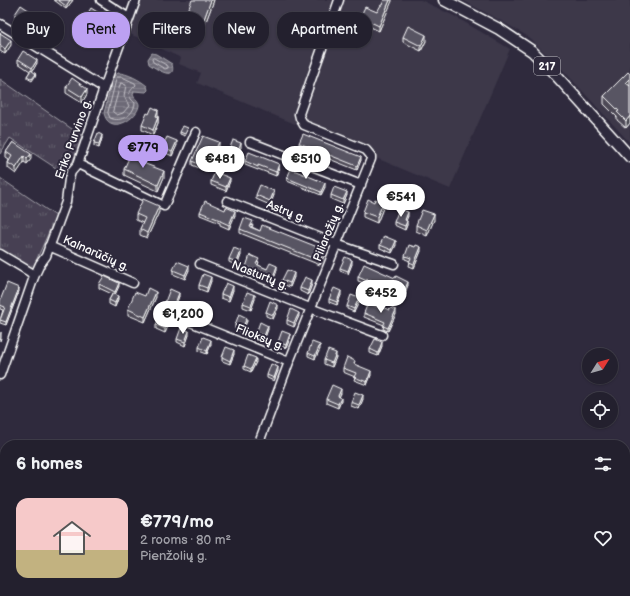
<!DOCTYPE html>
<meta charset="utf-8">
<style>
body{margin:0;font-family:"Balsamiq Sans",sans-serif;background:#2b2836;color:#f1f3f6;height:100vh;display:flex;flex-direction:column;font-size:15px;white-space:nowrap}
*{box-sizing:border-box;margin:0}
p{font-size:13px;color:#a3a3aa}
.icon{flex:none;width:22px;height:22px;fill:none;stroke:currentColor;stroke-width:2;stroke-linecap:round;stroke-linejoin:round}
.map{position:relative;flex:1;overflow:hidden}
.drawer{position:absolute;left:0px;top:440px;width:630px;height:156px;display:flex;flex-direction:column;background:#23202e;border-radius:16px 16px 0 0;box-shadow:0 1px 3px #0004,0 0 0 1px #403e4a}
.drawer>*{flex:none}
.banner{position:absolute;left:12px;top:12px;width:400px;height:36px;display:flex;gap:8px}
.needle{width:26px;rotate:53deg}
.tools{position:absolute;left:582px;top:348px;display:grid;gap:8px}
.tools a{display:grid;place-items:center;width:36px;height:36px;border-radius:50%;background:#23202e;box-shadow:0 1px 3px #0004,0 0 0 1px #403e4a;font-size:20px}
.price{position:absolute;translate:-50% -34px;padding:0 9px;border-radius:14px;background:#fff;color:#222;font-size:13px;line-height:26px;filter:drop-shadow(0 1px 2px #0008)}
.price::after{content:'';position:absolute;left:50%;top:24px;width:12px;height:9px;margin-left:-6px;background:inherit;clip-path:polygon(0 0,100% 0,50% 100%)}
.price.current{background:#bca0f2;color:#111}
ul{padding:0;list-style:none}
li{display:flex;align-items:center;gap:12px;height:100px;padding:0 16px}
li span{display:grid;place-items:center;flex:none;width:112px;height:80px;border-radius:12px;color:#555}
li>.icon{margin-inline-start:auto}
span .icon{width:48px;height:48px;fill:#fffc;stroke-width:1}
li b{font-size:17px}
h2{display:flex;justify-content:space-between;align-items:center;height:48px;padding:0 16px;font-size:17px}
.pill{padding:0 14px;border-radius:16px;background:#23202e;box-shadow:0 1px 3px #0004,0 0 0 1px #403e4a;font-size:14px;line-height:36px}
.pill.current{background:#bca0f2;color:#111}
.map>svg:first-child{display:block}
.built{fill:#3c3749}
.grass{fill:url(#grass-tufts);stroke:#a2a0a8}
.water{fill:url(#water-rules);stroke:#a7a6ad}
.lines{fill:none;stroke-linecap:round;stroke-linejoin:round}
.shore{stroke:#c5c3c9;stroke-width:1}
.minor-casing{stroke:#fff;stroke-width:11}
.major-casing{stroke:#fff;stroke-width:13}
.minor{stroke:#2f2a3d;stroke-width:8}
.major{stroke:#2f2a3d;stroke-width:10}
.wall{fill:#4d4956;stroke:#fff}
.shaded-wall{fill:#3e3c46;stroke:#fff}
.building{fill:#595564;stroke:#fff}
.labels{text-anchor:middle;stroke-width:4;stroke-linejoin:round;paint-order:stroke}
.shield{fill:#2f2a3d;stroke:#c1bfc5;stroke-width:1}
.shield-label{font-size:11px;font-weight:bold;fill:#fff}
.street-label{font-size:12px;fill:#fff;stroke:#2f2a3d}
</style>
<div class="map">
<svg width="630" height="596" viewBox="0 0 630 596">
<defs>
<pattern id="grass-tufts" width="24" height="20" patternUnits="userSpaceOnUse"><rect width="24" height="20" fill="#464152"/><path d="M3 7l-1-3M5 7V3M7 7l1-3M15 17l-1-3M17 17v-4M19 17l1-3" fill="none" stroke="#625e6c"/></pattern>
<pattern id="water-rules" width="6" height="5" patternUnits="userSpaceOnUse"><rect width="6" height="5" fill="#6d6a77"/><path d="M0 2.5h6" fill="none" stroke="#83808b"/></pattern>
</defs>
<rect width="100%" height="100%" fill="#2f2a3d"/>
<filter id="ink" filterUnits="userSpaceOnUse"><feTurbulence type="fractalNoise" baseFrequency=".025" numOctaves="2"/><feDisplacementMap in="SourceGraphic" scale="8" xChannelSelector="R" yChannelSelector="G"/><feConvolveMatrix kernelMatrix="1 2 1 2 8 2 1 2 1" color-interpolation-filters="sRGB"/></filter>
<g filter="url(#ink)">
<path class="built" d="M141,0H421L454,16L510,49L450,189L197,83L201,73L179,64L181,58L128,33Z
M462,0H630V143L563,70L527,36L503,22Z"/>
<path class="grass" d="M0,79L82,136L68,176L10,138L0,154Z
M0,178L56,216L31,272L0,251Z"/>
<path class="water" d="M152,53L156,54L172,64C177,83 155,68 149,64L148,59Z
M118,73C127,73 140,80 147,86L148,90L146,92L134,91L133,95C135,99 139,101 139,105C138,119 109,136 104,113L113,77Z"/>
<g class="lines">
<path class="shore" d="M154,58L168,66V68L165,69L153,62L152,59Z
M117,77H122L135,83L136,85C129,92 126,95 135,103C134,115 121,123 110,118L108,113Z
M121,83L126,85L124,96L129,106L123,113L117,115L113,112Z"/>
<g class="minor-casing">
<path id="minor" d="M101,0L129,18
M0,24L104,88
M250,142L361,185
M78,164L164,206L196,132
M227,201L336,244L394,264
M49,246L133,283
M0,254L30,272L34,277
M200,264L310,308L382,335
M178,317L289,362
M0,375L34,277L40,264L46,256L66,202L69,179L71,172L78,164L104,88L136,0
M258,445L289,362L371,159V156L366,150L304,125L300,118L299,114L339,0"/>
</g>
<g class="major-casing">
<path id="major" d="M444,0L499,29L532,51L553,72L630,157"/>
</g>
<use href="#minor" class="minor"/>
<use href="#major" class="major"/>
</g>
<path class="wall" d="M54,0H73L66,9Z
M214,0L199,40L182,34V26Z
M392,0L379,31L360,22V17L377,12L382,5Z
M30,13L54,32L50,40L15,18V14Z
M88,13L110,24L106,35L99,33V30L100,27L96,24V21L88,16Z
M0,33L11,45L5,54L0,51Z
M403,37L426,41L421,51L403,42Z
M18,59L37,63L32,71L36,75L32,81L27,78V76L30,71L18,63Z
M630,74V123L626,128L617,120V117L604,104V96Z
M66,87L87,94L82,103L66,93Z
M158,116V123L153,135L142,130V125Z
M188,130L185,136L180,134V132Z
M102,138L99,148L94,146V143Z
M13,142L31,159L27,164L24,162L16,174L8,168V163L9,160L6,158V152Z
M299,143L361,160L357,170L299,147Z
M177,145L172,156L162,151V147Z
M219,146L207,171L192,165V161Z
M241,147L235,160L228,156V153Z
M245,161L279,168L276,176L258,169V170L245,165Z
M145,163V164L164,177L158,191L124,175V169Z
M287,178L325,187L321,195L287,181Z
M211,181H230L226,191L211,185Z
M256,195H274L270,205L256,199Z
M331,195H347L343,204L331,199Z
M383,208L377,223L363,217V212Z
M159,212L147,238L140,235V229L143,223L136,220V214Z
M200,212L235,215L229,229L220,225V223L200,215Z
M408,216L406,220L407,225L405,230L394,225V222Z
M434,220L427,236L416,231V225Z
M253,225L252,227L260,231L325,254L320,265L240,233V229Z
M380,245H396L392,253L380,248Z
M421,251L414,268L409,266L410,261L405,259V256Z
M241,255L237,266L229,262V259Z
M259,262L258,265L267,269L277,270L273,281L246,270V267Z
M352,264L348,274L340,271V268Z
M173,270H189L185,279L173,274Z
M294,277L290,287L282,284V280Z
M358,277L408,285L404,295L385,287L383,289L367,283V284L358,281Z
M211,281L207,292L199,289V285Z
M99,284L119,286L115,294L118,299L115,307L109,304V300L112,294L99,288Z
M312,284L308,295L300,291V288Z
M233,290L229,301L221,298V294Z
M19,291L6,325L0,323V320L3,310L0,309V301Z
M341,295L337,305L329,302V299Z
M145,296L156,297L145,322L128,315V309Z
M179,296L174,310L165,306V302Z
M255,299L251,310L243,307V303Z
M359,302L354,312L347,309V306Z
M278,308L273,319L266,316V312Z
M364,313L396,314L388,331L383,329L384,325L364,317Z
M299,316L294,327L287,324V320Z
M171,320L165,333L156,329V325Z
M247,321L242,332L235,329V325Z
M268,329L264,340L256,337V333Z
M189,335L185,346L177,342V339Z
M290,338L286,348L278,345V342Z
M211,344L207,354L199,351V347Z
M382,346L378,356L370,353V349Z
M320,349L315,359L308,356V353Z
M234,354L230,364L222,361V357Z
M336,357L332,367L324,364V360Z
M256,362L251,372L244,369V366Z
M343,368L371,375L367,385L354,380L355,377L343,372Z
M278,371L274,381L267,378V375Z
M341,393L339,397L341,401L338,408L326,403V399Z
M363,399L359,409L351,406V402Z"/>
<path class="shaded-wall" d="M70,0H73L66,9V6Z
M211,0H214L199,40V33Z
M390,0H392V1L379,31V26Z
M110,20V24L106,35V32Z
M54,29V32L50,40V36Z
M426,35V41L421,51V46Z
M11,40V45L5,54V49Z
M37,60V63L32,72V68Z
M630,79V86L626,83Z
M87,89V94L82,103V97Z
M158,110V116L156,122V116Z
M630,116V123L626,128V121Z
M158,117V123L153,135V130Z
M102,135V138L99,148V144Z
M177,141V145L172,156V152Z
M219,142V146L207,171V168Z
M241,143V147L235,160V156Z
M31,154V159L27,164V159Z
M24,156V162L16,174V168Z
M145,157V163L143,168V163Z
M361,157V160L357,170V166Z
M279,164V168L276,176V172Z
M164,171V177L158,191V185Z
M230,178V181L226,191V187Z
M325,183V187L321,195V192Z
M274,191V195L270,205V201Z
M347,192V195L343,204V200Z
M383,203V208L377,223V217Z
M159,206V212L147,238V233Z
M235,211V215L229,229V225Z
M408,212V216L405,224V220Z
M434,214V220L427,236V230Z
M407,221V225L405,230V226Z
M396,241V245L392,253V250Z
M421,247V251L414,268V264Z
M325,250V254L320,265V261Z
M241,251V255L237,266V262Z
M352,260V264L348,274V271Z
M189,266V270L185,279V275Z
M277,266V270L273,281V277Z
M294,273V277L290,287V283Z
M211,277V281L207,292V288Z
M312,280V284L308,295V291Z
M408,282V285L404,295V291Z
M119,283V286L115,295V292Z
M233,286V290L229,301V297Z
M19,288V291L6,325V322Z
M341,291V295L337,305V302Z
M156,292V297L145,322V317Z
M179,293V296L174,310V306Z
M255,295V299L251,310V306Z
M118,296V299L115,307V303Z
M359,298V302L354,312V309Z
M278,305V308L273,319V315Z
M396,310V314L388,331V328Z
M299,313V316L294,327V323Z
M171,316V320L165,333V329Z
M247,318V321L242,332V328Z
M268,326V329L264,340V336Z
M189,331V335L185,346V342Z
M1,332V338L0,341V336Z
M290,334V338L286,348V345Z
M211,340V344L207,354V351Z
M382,342V346L378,356V353Z
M320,345V349L315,359V356Z
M234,350V354L230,364V361Z
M336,353V357L332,367V363Z
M256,358V362L251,372V369Z
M278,367V371L274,381V378Z
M371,371V375L367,385V382Z
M341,389V393L338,400V396Z
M363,395V399L359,409V405Z
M341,398V401L338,408V404Z"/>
<path class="building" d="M58,0H70L66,6Z
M192,0H211L199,33L182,26Z
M384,0H390L379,26L360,17L365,7L377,12L381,5H382Z
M21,5L30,11L29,12L54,29L50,36L15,14Z
M91,8L110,20L106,32L99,30L101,24L96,20L97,19L88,13Z
M408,26L426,35L421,46L403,37Z
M0,33L11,40L5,49L0,45Z
M23,51L37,60L32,68L18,59Z
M31,70L36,74L32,79L27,76Z
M628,72L630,74V79L626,83L630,86V116L626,121L617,112L619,111L604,96Z
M72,78L87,89L82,97L66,87Z
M152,107L158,110L156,116L158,117L153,130L142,125L147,113L149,114Z
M183,126L188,128L185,134L180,132Z
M98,133L102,135L99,144L94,143Z
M303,134L361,157L357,166L299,143Z
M203,136L219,142L207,168L192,161Z
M167,137L177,141L172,152L162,147Z
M233,140L241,143L235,156L228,153Z
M13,142L31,154L27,159L24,156L16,168L8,163L12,156L6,152Z
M132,151L145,157L143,163L164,171L158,185L124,169Z
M249,152L279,164L276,172L258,165V167L245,161Z
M291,169L325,183L321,192L287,178Z
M215,172L230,178L226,187L211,181Z
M260,185L274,191L270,201L256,195Z
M334,187L347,192L343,200L331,195Z
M143,199L159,206L147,233L140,229L145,218L136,214Z
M368,199L374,202L375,199L383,203L377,217L363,212Z
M205,201L225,210L226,207L235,211L229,225L220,221V220L200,212Z
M399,209L408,212L405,220L407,221L405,226L394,222Z
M422,210L434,214L427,230L416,225Z
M244,218L253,221L250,227L260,231L262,225L325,250L320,261L240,229Z
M384,236L396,241L392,250L380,245Z
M409,245L415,247L416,245L421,247L414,264L409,262L411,258L405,256Z
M234,248L241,251L237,262L229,259Z
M250,255L259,259L256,264L267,269L270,263L277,266L273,277L246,267Z
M345,257L352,260L348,271L340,268Z
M177,261L189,266L185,275L173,270Z
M364,264L395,278L396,276L408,282L404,291L385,283L383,286L367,279V281L358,277Z
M287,270L294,273L290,283L282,280Z
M203,274L211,277L207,288L199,285Z
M104,276L119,283L115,292L99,284Z
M305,277L312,280L308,291L300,288Z
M7,283L19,288L6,322L0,320L5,307L0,305V301Z
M226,283L233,286L229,297L221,294Z
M148,288L156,292L145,317L128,309L135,292L145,296Z
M334,288L341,291L337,302L329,299Z
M170,289L179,293L174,306L165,302Z
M247,292L255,295L251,306L243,303Z
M113,293L118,296L115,303L109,300Z
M351,295L359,298L354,309L347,306Z
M270,301L278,305L273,315L266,312Z
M368,303L383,309L384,308L390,310L391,308L396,310L388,328L383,326L385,322L364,313Z
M291,309L299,313L294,323L287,320Z
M161,312L171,316L165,329L156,325Z
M239,314L247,318L242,328L235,325Z
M260,322L268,326L264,336L256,333Z
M181,328L189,331L185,342L177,339Z
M282,331L290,334L286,345L278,342Z
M203,337L211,340L207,351L199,347Z
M375,339L382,342L378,353L370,349Z
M312,342L320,345L315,356L308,353Z
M226,347L234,350L230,361L222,357Z
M328,350L336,353L332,363L324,360Z
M248,355L256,358L251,369L244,366Z
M347,357L355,361L354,364L371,371L367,382L354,377L356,373L343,368Z
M271,364L278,367L274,378L267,375Z
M332,385L341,389L338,396L341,398L338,404L326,399Z
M355,392L363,395L359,405L351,402Z"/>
</g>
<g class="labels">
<rect class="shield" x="534" y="57" width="26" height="18" rx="3"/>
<g class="shield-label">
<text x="547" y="70">217</text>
</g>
<g class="street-label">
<text transform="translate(73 139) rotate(-70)" y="4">Eriko Purvino g.</text>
<text transform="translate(286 211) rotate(21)" y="4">Astrų g.</text>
<text transform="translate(328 232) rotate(-68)" y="4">Piliarožių g.</text>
<text transform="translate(96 253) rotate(24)" y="4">Kalnarūčių g.</text>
<text transform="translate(260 275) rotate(22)" y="4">Nasturtų g.</text>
<text transform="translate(260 337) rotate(22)" y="4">Flioksų g.</text>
</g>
</g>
</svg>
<div class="tools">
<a><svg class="needle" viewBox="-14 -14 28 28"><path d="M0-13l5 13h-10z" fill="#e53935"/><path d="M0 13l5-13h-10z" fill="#a3a3aa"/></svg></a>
<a><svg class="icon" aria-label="locate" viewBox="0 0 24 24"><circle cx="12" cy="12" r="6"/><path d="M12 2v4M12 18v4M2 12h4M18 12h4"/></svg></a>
</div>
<b class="price current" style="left:143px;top:169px">€779</b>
<b class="price" style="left:220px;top:180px">€481</b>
<b class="price" style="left:306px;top:180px">€510</b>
<b class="price" style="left:401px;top:218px">€541</b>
<b class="price" style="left:381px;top:314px">€452</b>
<b class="price" style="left:183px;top:335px">€1,200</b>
<div class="banner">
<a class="pill">Buy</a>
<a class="pill current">Rent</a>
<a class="pill">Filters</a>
<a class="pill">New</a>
<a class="pill">Apartment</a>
</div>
<section class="drawer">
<h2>6 homes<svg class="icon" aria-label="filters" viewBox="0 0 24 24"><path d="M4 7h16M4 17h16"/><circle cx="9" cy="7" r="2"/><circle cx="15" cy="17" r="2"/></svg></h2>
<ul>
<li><span style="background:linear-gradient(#f6c9c9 65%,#c2b280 0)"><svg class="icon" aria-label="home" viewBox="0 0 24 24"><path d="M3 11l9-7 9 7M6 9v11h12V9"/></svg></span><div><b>€779/mo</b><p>2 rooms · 80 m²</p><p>Pienžolių g.</p></div><svg class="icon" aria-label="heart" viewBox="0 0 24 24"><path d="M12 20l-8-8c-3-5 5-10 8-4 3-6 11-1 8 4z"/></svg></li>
</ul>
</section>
</div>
